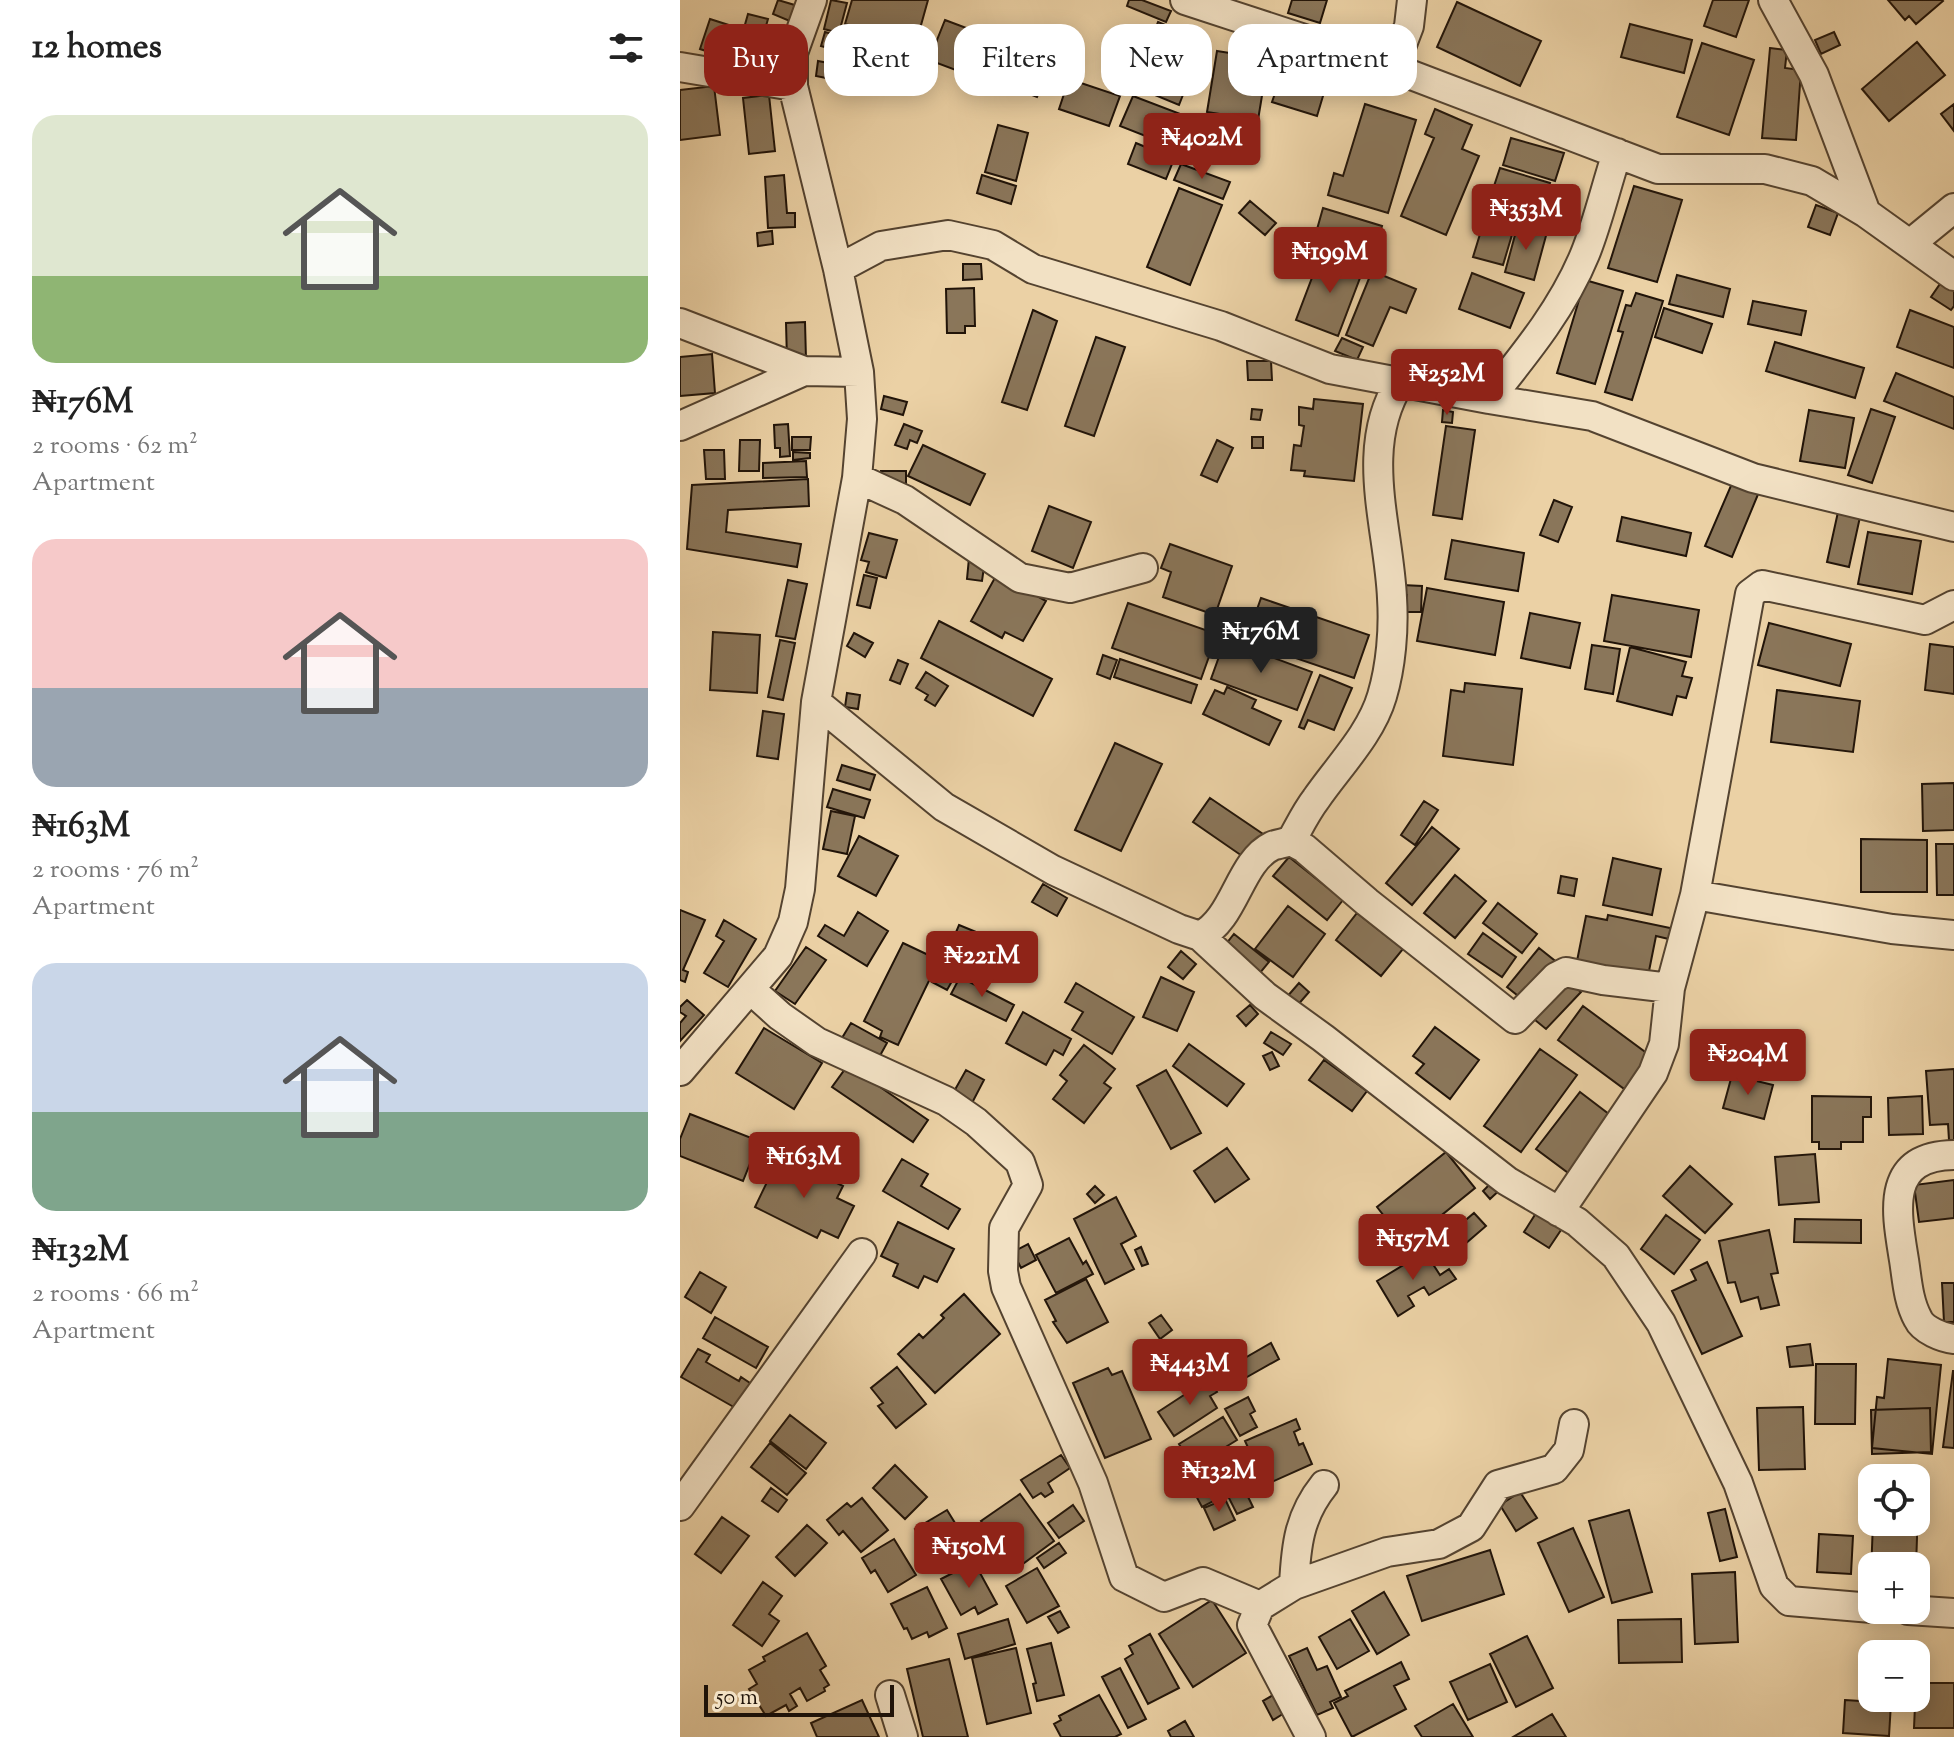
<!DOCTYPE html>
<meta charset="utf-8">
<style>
body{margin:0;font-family:"Sorts Mill Goudy",serif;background:#f6f6f6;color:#222;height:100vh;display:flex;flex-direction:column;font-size:30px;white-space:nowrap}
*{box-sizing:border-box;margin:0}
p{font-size:26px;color:#767676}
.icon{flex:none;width:44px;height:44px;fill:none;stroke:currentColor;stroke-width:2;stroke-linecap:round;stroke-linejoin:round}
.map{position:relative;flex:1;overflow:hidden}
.side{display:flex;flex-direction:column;background:#fff;width:680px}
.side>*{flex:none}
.banner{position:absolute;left:24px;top:24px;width:760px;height:72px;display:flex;gap:16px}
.buttons{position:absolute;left:1178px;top:1464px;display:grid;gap:16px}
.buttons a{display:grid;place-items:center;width:72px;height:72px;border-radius:16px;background:#fff;box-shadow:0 4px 20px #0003;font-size:40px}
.scale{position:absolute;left:24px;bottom:20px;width:190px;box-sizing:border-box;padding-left:8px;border:4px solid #211409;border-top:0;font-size:22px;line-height:28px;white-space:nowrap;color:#211409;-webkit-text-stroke:6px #f2e1c4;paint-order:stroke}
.price{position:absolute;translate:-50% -68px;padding:0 18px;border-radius:8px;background:#8f2418;color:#fff;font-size:26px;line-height:52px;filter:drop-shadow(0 2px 4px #0008)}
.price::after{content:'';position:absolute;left:50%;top:48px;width:24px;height:18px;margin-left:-12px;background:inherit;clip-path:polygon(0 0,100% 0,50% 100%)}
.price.on{background:#222;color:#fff}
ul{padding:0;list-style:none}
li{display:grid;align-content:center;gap:16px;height:424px;padding:0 32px}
li span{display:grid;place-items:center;height:248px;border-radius:24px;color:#555}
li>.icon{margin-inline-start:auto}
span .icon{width:144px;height:144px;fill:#fffc;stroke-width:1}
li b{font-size:34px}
h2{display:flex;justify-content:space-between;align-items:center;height:96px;padding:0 32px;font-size:34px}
.chip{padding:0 28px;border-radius:24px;background:#fff;box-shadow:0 4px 20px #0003;font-size:28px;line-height:72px}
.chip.on{background:#8f2418;color:#fff}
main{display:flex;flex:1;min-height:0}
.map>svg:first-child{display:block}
.building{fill:#8a765a;stroke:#211409;stroke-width:2}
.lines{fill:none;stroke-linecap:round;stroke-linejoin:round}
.minor-casing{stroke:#544330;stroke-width:32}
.minor{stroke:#f2e1c4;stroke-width:28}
</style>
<main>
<section class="side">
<h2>12 homes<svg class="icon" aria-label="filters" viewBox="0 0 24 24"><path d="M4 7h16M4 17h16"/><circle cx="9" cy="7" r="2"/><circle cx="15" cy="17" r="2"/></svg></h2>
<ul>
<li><span style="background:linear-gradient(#dfe7d0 65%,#8fb573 0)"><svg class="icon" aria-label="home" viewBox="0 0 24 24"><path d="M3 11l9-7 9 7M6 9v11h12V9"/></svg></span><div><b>₦176M</b><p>2 rooms · 62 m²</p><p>Apartment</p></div></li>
<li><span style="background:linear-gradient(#f6c9c9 60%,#9aa5b1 0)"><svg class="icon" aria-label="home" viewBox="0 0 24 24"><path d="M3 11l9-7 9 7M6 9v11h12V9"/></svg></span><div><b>₦163M</b><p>2 rooms · 76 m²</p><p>Apartment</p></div></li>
<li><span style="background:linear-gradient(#c9d6e8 60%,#7fa58c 0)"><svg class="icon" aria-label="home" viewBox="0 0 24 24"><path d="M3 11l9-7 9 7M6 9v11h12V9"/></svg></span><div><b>₦132M</b><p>2 rooms · 66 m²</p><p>Apartment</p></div></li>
</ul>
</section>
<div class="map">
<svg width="1274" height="1737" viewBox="0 0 1274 1737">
<rect width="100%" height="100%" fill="#ebd1a5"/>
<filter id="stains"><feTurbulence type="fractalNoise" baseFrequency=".0025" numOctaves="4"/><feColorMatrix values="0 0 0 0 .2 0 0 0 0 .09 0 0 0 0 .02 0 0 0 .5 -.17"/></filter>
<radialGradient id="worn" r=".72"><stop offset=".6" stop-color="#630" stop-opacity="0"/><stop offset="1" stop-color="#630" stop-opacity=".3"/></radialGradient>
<path class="building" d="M98,0L118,6L112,22L93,14Z
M151,0L167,3L159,33L144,29Z
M172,0H248L236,43L165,24Z
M449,0H462L491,11L486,22L447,6Z
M612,0H647L640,23L608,13Z
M1033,0H1069L1056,37L1024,26Z
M1208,0H1262L1263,1L1236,24L1229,16L1225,20Z
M777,2L861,41L840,86L757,47Z
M68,14L88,19L80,47L60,42Z
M30,19L58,28L48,58L20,49Z
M265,20L321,41L305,81L249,60Z
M478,22L524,41L499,105L453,86L463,58L474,63L478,53L468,48Z
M950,24L1012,40L1004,73L941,57Z
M145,32L163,37L159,51L141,46Z
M1154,32L1160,45L1141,54L1135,40Z
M213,39L248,48L244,63L209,53Z
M1237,42L1265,75L1209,121L1182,89Z
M1022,43L1074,60L1049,135L997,117Z
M1090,48L1107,50L1105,68L1121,70L1116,140L1082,138Z
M349,51L372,61L357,97L334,88Z
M537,51L588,59L578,120L527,112Z
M138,61L159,65L156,80L136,76Z
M602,73L646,86L637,116L592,102Z
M389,79L440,96L429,126L379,109Z
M34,86L40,135L0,140V90Z
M89,95L95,151L69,154L63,98Z
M453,96L503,115L491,146L440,126Z
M685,104L736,120L708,213L648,195L654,173L663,176Z
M1274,104V131L1261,114Z
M755,109L792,125L782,149L799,156L766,235L721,216L754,138L745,134Z
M318,125L348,133L336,181L305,172Z
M831,138L884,153L875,181L823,165Z
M456,143L494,159L486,179L448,164Z
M501,164L550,182L543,199L494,180Z
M820,168L870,183L861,211L811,195Z
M104,175L107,213H115V227L88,228L85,177Z
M302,175L336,186L331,204L297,193Z
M954,186L1002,200L977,282L928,268Z
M499,188L542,205L510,285L467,267Z
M570,201L596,223L585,235L559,213Z
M1136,205L1158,213L1150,235L1128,227Z
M643,208L702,226L691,264L632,247Z
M808,208L837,218L823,265L793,257Z
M838,224L867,232L854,280L825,272Z
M92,231L93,244L78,246L77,233Z
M641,254L683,270L658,336L616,320Z
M283,264H301L302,279L283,280Z
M692,271L736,289L726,313L710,307L693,346L666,335Z
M792,273L844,293L830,328L779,309Z
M997,275L1050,289L1043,317L989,304Z
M905,280L943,291L915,384L877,373Z
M1262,281L1274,289V306L1271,310L1251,297Z
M294,288L295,326H285V333H267L266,289Z
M956,293L983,301L952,400L925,392L943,332L938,331L946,305L951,306Z
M1073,301L1126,311L1121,335L1068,324Z
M984,308L1032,324L1022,353L975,337Z
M353,310L377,321L347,410L322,402Z
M1230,310L1274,327V368L1217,347Z
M125,322L126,359L107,360L106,323Z
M416,337L445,347L414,436L385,426Z
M662,338L683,347L677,360L655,351Z
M1095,342L1184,368L1175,398L1086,371Z
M32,354L35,393L0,396V357Z
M567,361H591L592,380H568Z
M1216,373L1274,397V429L1204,401Z
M204,396L227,402L223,415L201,409Z
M634,399L683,404L674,481L624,476L625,471L611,470L614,445L621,446L624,426L619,425V407L633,409Z
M572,409L582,410L580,420L571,419Z
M1191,409L1215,417L1192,483L1168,475Z
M763,410L773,412L772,423L762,422Z
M1129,410L1174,418L1165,468L1120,461Z
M108,424L110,456L100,457V448H95L94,425Z
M224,424L242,431L237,443L230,440L227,449L215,445Z
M766,426L795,430L782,519L753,515Z
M112,437H131L130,450H112Z
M572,437H583V448H572Z
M60,440H80L79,471H59Z
M537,440L553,448L537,482L521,475Z
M243,445L305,474L290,505L228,476Z
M24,450H44L45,479H26Z
M113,452L130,453V458L113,460Z
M126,461L127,477L83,478V463Z
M201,471H226V485L201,486Z
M128,479L129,506L48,510L46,532L121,544L117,567L7,549L12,485Z
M1053,481L1079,492L1052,557L1025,546Z
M874,500L892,507L878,542L860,535Z
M369,506L411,522L393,568L352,551Z
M1158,512L1180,517L1169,567L1147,562Z
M942,517L1011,533L1006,556L937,541Z
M1188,532L1241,541L1232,594L1178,584Z
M189,533L217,540L206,578L186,572L189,562L181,560Z
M772,540L844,553L838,591L765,579Z
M490,544L552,566L535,615L483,597L491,572L481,568Z
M289,558L305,560L302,581L287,579Z
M317,574L366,601L343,641L325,632L322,638L291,621Z
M184,575L197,578L190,608L177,605Z
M108,580L127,584L115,639L96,636Z
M722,585L742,586L741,612H726L727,595H722Z
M747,588L824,602L815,655L737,641Z
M932,595L1019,610L1011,657L924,641Z
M581,598L689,635L674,678L566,641Z
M448,603L537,634L521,679L432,648Z
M850,613L900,623L890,668L841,658Z
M259,621L372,679L353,716L241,658Z
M1089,623L1171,644L1160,686L1078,665Z
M33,632L80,635L77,693L30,690Z
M174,633L193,643L185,657L167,646Z
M100,640L115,643L103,700L88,697Z
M545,640L632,672L617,710L531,679Z
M1250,644L1274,647V694L1245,690Z
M912,645L940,649L933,694L905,689Z
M950,647L1006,662L1002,676L1012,678L1006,698L997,696L992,715L937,701Z
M423,655L437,660L430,679L417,674Z
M440,659L517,685L511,703L434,677Z
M218,660L228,664L220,684L210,680Z
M246,672L268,686L255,706L245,700L248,695L236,688Z
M640,675L672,688L654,730L628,720L624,729L619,727Z
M785,683L842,689L833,765L763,756L771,690L784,692Z
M547,687L576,700L572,708L601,721L589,745L523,714L535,690L544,694Z
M1097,690L1180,701L1173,752L1091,742Z
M167,693L180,695L178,709L165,707Z
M83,711L104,714L98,759L77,756Z
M435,743L482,764L441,851L395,830Z
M162,765L195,775L190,790L157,780Z
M1274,783V830L1243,831L1242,784Z
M153,789L190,800L184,818L147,807Z
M530,798L583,834L565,858L513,822Z
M744,801L758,810L735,845L721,835Z
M151,811L175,816L167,854L143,849Z
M752,827L779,849L732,905L706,883Z
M179,836L218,856L196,896L158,876Z
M1181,839L1247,840V892H1181Z
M1256,844H1274V895H1257Z
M609,857L663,900L647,920L593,876Z
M933,858L981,869L972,915L923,905Z
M775,875L806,901L775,938L744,913Z
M881,876L897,879L894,896L878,893Z
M363,884L387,898L377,916L352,902Z
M818,903L857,934L842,953L803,923Z
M608,906L645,934L613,977L575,949Z
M0,910L25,920L3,970L8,972L5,982L0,980Z
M178,912L208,931L187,966L138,936L145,925L164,936Z
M677,913L723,949L701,976L656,940Z
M928,915L995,929L993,940L976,936L968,976L897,961L906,916L927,920Z
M44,920L76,939L48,987L24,973L44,941L36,936Z
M279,925L323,943L308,978L287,970L290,964L267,954Z
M803,933L836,957L822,977L788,954Z
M554,934L589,962L575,979L546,944Z
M223,943L259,960L218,1045L200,1037L202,1031L184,1021Z
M126,947L146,960L115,1004L95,991Z
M859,948L879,964L847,1003L827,987Z
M501,951L516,964L503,979L488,967Z
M265,959L280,967L267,990L252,982Z
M882,976L901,992L866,1029L849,1015Z
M280,977L334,1005L326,1021L271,994Z
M481,977L514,992L497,1031L463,1017Z
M396,983L454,1017L432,1054L392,1030L403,1012L385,1002Z
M619,983L629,992L616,1007L606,998Z
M7,1000L24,1015L0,1041V1023L6,1016L0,1012V1007Z
M570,1005L578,1014L566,1026L557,1016Z
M903,1006L976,1060L951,1094L878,1040Z
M343,1012L391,1039L383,1055L374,1050L366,1065L326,1043Z
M171,1023L207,1043L197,1061L189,1053L162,1038Z
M755,1027L799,1060L770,1099L736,1073L744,1064L733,1056Z
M84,1028L142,1063L114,1109L56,1073Z
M591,1032L611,1044L603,1055L584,1043Z
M509,1044L564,1084L547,1106L493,1066Z
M404,1045L435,1069L424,1083L431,1088L404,1123L373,1099L387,1081L380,1075Z
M860,1049L897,1075L841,1152L804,1126Z
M592,1052L599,1066L590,1070L583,1056Z
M644,1060L687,1091L672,1111L629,1080Z
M168,1065L248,1120L233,1142L152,1087Z
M1274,1069V1140H1269L1268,1124L1250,1125L1246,1071Z
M286,1070L304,1080L292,1103L272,1095Z
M486,1070L521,1133L491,1149L457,1086Z
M1052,1075L1093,1085L1084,1119L1043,1108Z
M900,1092L938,1121L895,1178L856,1149Z
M1132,1096L1191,1097V1117H1183V1142H1161V1149H1139V1142H1132Z
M1242,1096L1243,1134L1209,1135L1208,1098Z
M10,1114L79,1141L63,1181L0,1156V1139Z
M547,1148L569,1179L535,1202L514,1171Z
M766,1152L795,1188L726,1244L697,1207Z
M1135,1154L1139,1202L1099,1205L1095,1157Z
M100,1155L163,1186L157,1198L174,1206L158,1238L141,1230L137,1238L75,1207Z
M222,1159L248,1174L241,1186L280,1209L268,1229L203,1191Z
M1010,1166L1052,1204L1025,1233L983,1196Z
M817,1177L825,1185L810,1199L803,1191Z
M1274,1180V1218L1239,1222L1234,1185Z
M415,1186L424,1195L415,1203L407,1194Z
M436,1197L456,1236L441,1244L454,1269L425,1284L394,1219Z
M858,1210L883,1227L869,1248L844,1232Z
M794,1213L806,1226L785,1244L774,1230Z
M986,1215L1020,1240L994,1274L961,1249Z
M1115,1219L1181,1220V1243L1114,1242Z
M218,1222L274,1249L257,1282L244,1276L238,1288L213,1276L218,1264L201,1256Z
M1089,1230L1098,1273L1091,1274L1099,1305L1081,1309L1078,1297L1061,1302L1055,1282L1048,1283L1039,1241Z
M749,1231L781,1244L774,1262L742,1249Z
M389,1238L403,1264L406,1261L413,1274L376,1293L356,1255Z
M348,1244L356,1260L341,1268L333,1252Z
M461,1247L468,1264L462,1266L455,1250Z
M745,1252L760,1275L769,1269L776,1279L749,1295L744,1287L728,1296L734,1306L718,1316L697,1281Z
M1027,1262L1062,1336L1022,1354L992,1291L1016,1280L1011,1270Z
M20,1272L46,1287L31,1313L5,1297Z
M406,1279L428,1322L387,1343L373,1322L376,1321L365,1300Z
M1262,1283H1274V1322H1264Z
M284,1294L320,1334L255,1393L218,1354L239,1334L243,1338L264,1318L261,1315Z
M481,1315L492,1330L480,1339L469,1323Z
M35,1317L88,1347L76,1368L23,1338Z
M591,1343L599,1359L560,1381L551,1366Z
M1130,1344L1133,1365L1110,1367L1107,1347Z
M18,1349L30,1355L26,1362L59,1381L61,1377L73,1385L59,1410L1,1377Z
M1208,1359L1261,1365L1252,1454L1192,1448L1197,1397L1204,1398Z
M1136,1364H1176L1175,1424H1135Z
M217,1367L246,1404L216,1428L198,1406L203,1403L191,1388Z
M428,1368L432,1375L442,1371L471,1439L425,1458L393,1383Z
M1273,1371H1274V1448L1263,1447Z
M527,1376L537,1392L530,1396L537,1408L494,1436L478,1412L510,1391L508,1388Z
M568,1397L575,1411L570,1414L577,1427L560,1436L545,1409Z
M1123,1407L1125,1469L1079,1470L1077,1408Z
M1250,1408L1251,1452L1192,1454L1191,1410Z
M110,1415L146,1443L126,1469L90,1441Z
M543,1417L557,1440L513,1467L499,1444Z
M616,1419L620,1429L614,1432L619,1445L623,1443L632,1464L585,1485L565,1441Z
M90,1443L126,1473L107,1495L71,1467Z
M548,1453L556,1466L514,1489L507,1476Z
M381,1455L390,1468L368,1483L373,1492L365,1497L361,1493L353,1498L341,1480Z
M215,1465L247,1497L225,1519L193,1488Z
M556,1472L573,1507L557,1514L547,1494L522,1507L514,1492Z
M91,1488L107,1500L98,1512L82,1501Z
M840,1492L857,1518L836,1531L820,1505Z
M340,1494L374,1541L336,1569L301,1521Z
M182,1498L208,1530L181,1552L163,1531L159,1535L147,1520L167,1503L171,1507Z
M545,1499L555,1520L534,1530L524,1508Z
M393,1505L404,1521L379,1538L368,1523Z
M1236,1508H1238L1236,1567L1192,1566L1191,1574L1193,1522H1236Z
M1045,1509L1057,1557L1040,1561L1028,1513Z
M267,1510L288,1544L283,1547L286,1551L259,1567L235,1529Z
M949,1510L972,1592L932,1603L909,1521Z
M42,1517L69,1536L41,1573L15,1554Z
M127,1525L147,1543L115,1576L96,1557Z
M893,1528L924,1597L889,1612L858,1543Z
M1139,1534L1173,1536L1171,1574L1137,1572Z
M214,1539L236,1575L208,1592L195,1570L191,1573L182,1558Z
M379,1543L386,1553L364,1568L357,1558Z
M810,1550L824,1594L742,1621L727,1576Z
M294,1562L317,1604L298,1614L295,1607L281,1615L261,1579Z
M357,1568L379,1606L347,1623L326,1586Z
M1055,1572L1058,1642L1015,1644L1012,1574Z
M83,1582L102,1596L89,1614L99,1621L82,1646L53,1625Z
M247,1587L267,1628L249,1637L247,1632L232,1639L227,1628L224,1629L211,1604Z
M704,1592L729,1635L697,1654L672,1611Z
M532,1600L566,1653L513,1687L479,1634Z
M380,1611L389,1627L378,1633L368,1617Z
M328,1619L335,1644L285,1659L278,1634Z
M670,1619L689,1651L657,1669L639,1637Z
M1001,1619L1002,1662L939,1663L938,1620Z
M127,1633L146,1666L140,1670L149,1685L144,1688L145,1691L127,1701L120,1688L110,1694L117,1706L109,1711L106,1705L86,1716L69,1689L77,1684L69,1670L85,1661L83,1657Z
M470,1634L499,1688L468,1704L445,1659L453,1654L449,1646Z
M847,1636L873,1688L836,1707L810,1654Z
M371,1643L384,1695L357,1701L353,1684L356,1683L347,1649Z
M336,1648L351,1713L307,1724L292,1658Z
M627,1648L637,1670L647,1666L661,1697L650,1702L653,1708L637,1715L609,1656Z
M269,1659L288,1737H243L227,1669Z
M721,1662L729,1679L714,1686L726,1709L672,1737L654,1703L668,1696L665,1691Z
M810,1664L827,1702L788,1720L770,1682Z
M440,1668L466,1719L448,1728L422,1677Z
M1236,1683H1274V1728H1234Z
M595,1694L606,1712L593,1720L583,1701Z
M419,1695L441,1734L435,1737H381L374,1724L381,1720L379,1716Z
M182,1700L199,1737H137L131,1723Z
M1165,1700L1211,1703L1209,1736L1163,1733Z
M773,1704L793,1737H742L735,1726Z
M872,1714L886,1737H833Z
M505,1721L514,1737H491L488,1731Z"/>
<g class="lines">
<g class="minor-casing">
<path id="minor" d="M505,0L713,68L978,169H1085L1132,181L1186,213L1274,276
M1093,0L1134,75L1186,213
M0,67L113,86
M713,68L729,26L732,0
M1230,244L1274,208
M158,269L201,246L268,235L313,245L353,269L541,326L650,369L809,399L912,416L1073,478L1274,527
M0,323L124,371L179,372
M809,399C845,354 883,308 905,254C918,222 926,186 937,153
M0,426L124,371
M177,478L225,500L340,578L390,588L463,568
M136,702L264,807L373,870L499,929L520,936C555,919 559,862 592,846C597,844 605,843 611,841L624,848L687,902L835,1019L876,977L886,972L923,980L990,988
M611,841C619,827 626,812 636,799C658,767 691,734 702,696C711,666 714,629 712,598C709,527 678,448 720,382
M1015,895L1212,929L1274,935
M520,936L585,996L643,1038L827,1181L897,1222L936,1256L981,1323L1058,1483L1094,1586L1109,1601L1192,1608
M70,989L100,1016L137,1042L266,1101L296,1122L340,1162L348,1185L324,1228L323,1271L326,1287L413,1483L444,1577L484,1597L523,1582L580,1606L614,1585L707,1552L759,1544L791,1527L818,1485L874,1469L889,1450L894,1424
M0,1071L98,956L113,922L120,889L136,702L177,478L182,419L179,372L158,269L113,86V53L132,0
M1274,1155C1205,1156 1216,1211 1224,1260C1227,1279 1228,1301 1238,1319C1243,1330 1263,1338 1274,1339
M879,1212L973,1073L984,1044L990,988L1015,895L1070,594L1082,585L1245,620L1274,605
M0,1506L182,1253
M614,1585C616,1546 619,1516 644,1485
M580,1606L572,1625L631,1737
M1228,1610L1274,1613
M210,1695L223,1737"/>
</g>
<use href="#minor" class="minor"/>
</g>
<rect width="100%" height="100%" filter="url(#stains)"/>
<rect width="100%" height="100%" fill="url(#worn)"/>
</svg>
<div class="buttons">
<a><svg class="icon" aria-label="locate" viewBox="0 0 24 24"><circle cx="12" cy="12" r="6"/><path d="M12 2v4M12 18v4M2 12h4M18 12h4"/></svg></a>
<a>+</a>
<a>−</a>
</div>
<div class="scale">50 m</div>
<b class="price" style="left:522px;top:181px">₦402M</b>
<b class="price" style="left:846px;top:252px">₦353M</b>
<b class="price" style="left:650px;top:295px">₦199M</b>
<b class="price" style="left:767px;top:417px">₦252M</b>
<b class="price on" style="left:581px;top:675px">₦176M</b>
<b class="price" style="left:302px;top:999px">₦221M</b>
<b class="price" style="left:1068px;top:1097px">₦204M</b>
<b class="price" style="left:124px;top:1200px">₦163M</b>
<b class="price" style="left:733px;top:1282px">₦157M</b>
<b class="price" style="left:510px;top:1407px">₦443M</b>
<b class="price" style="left:539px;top:1514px">₦132M</b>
<b class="price" style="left:289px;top:1590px">₦150M</b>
<div class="banner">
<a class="chip on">Buy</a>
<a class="chip">Rent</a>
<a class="chip">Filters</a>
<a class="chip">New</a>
<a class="chip">Apartment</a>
</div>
</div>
</main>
